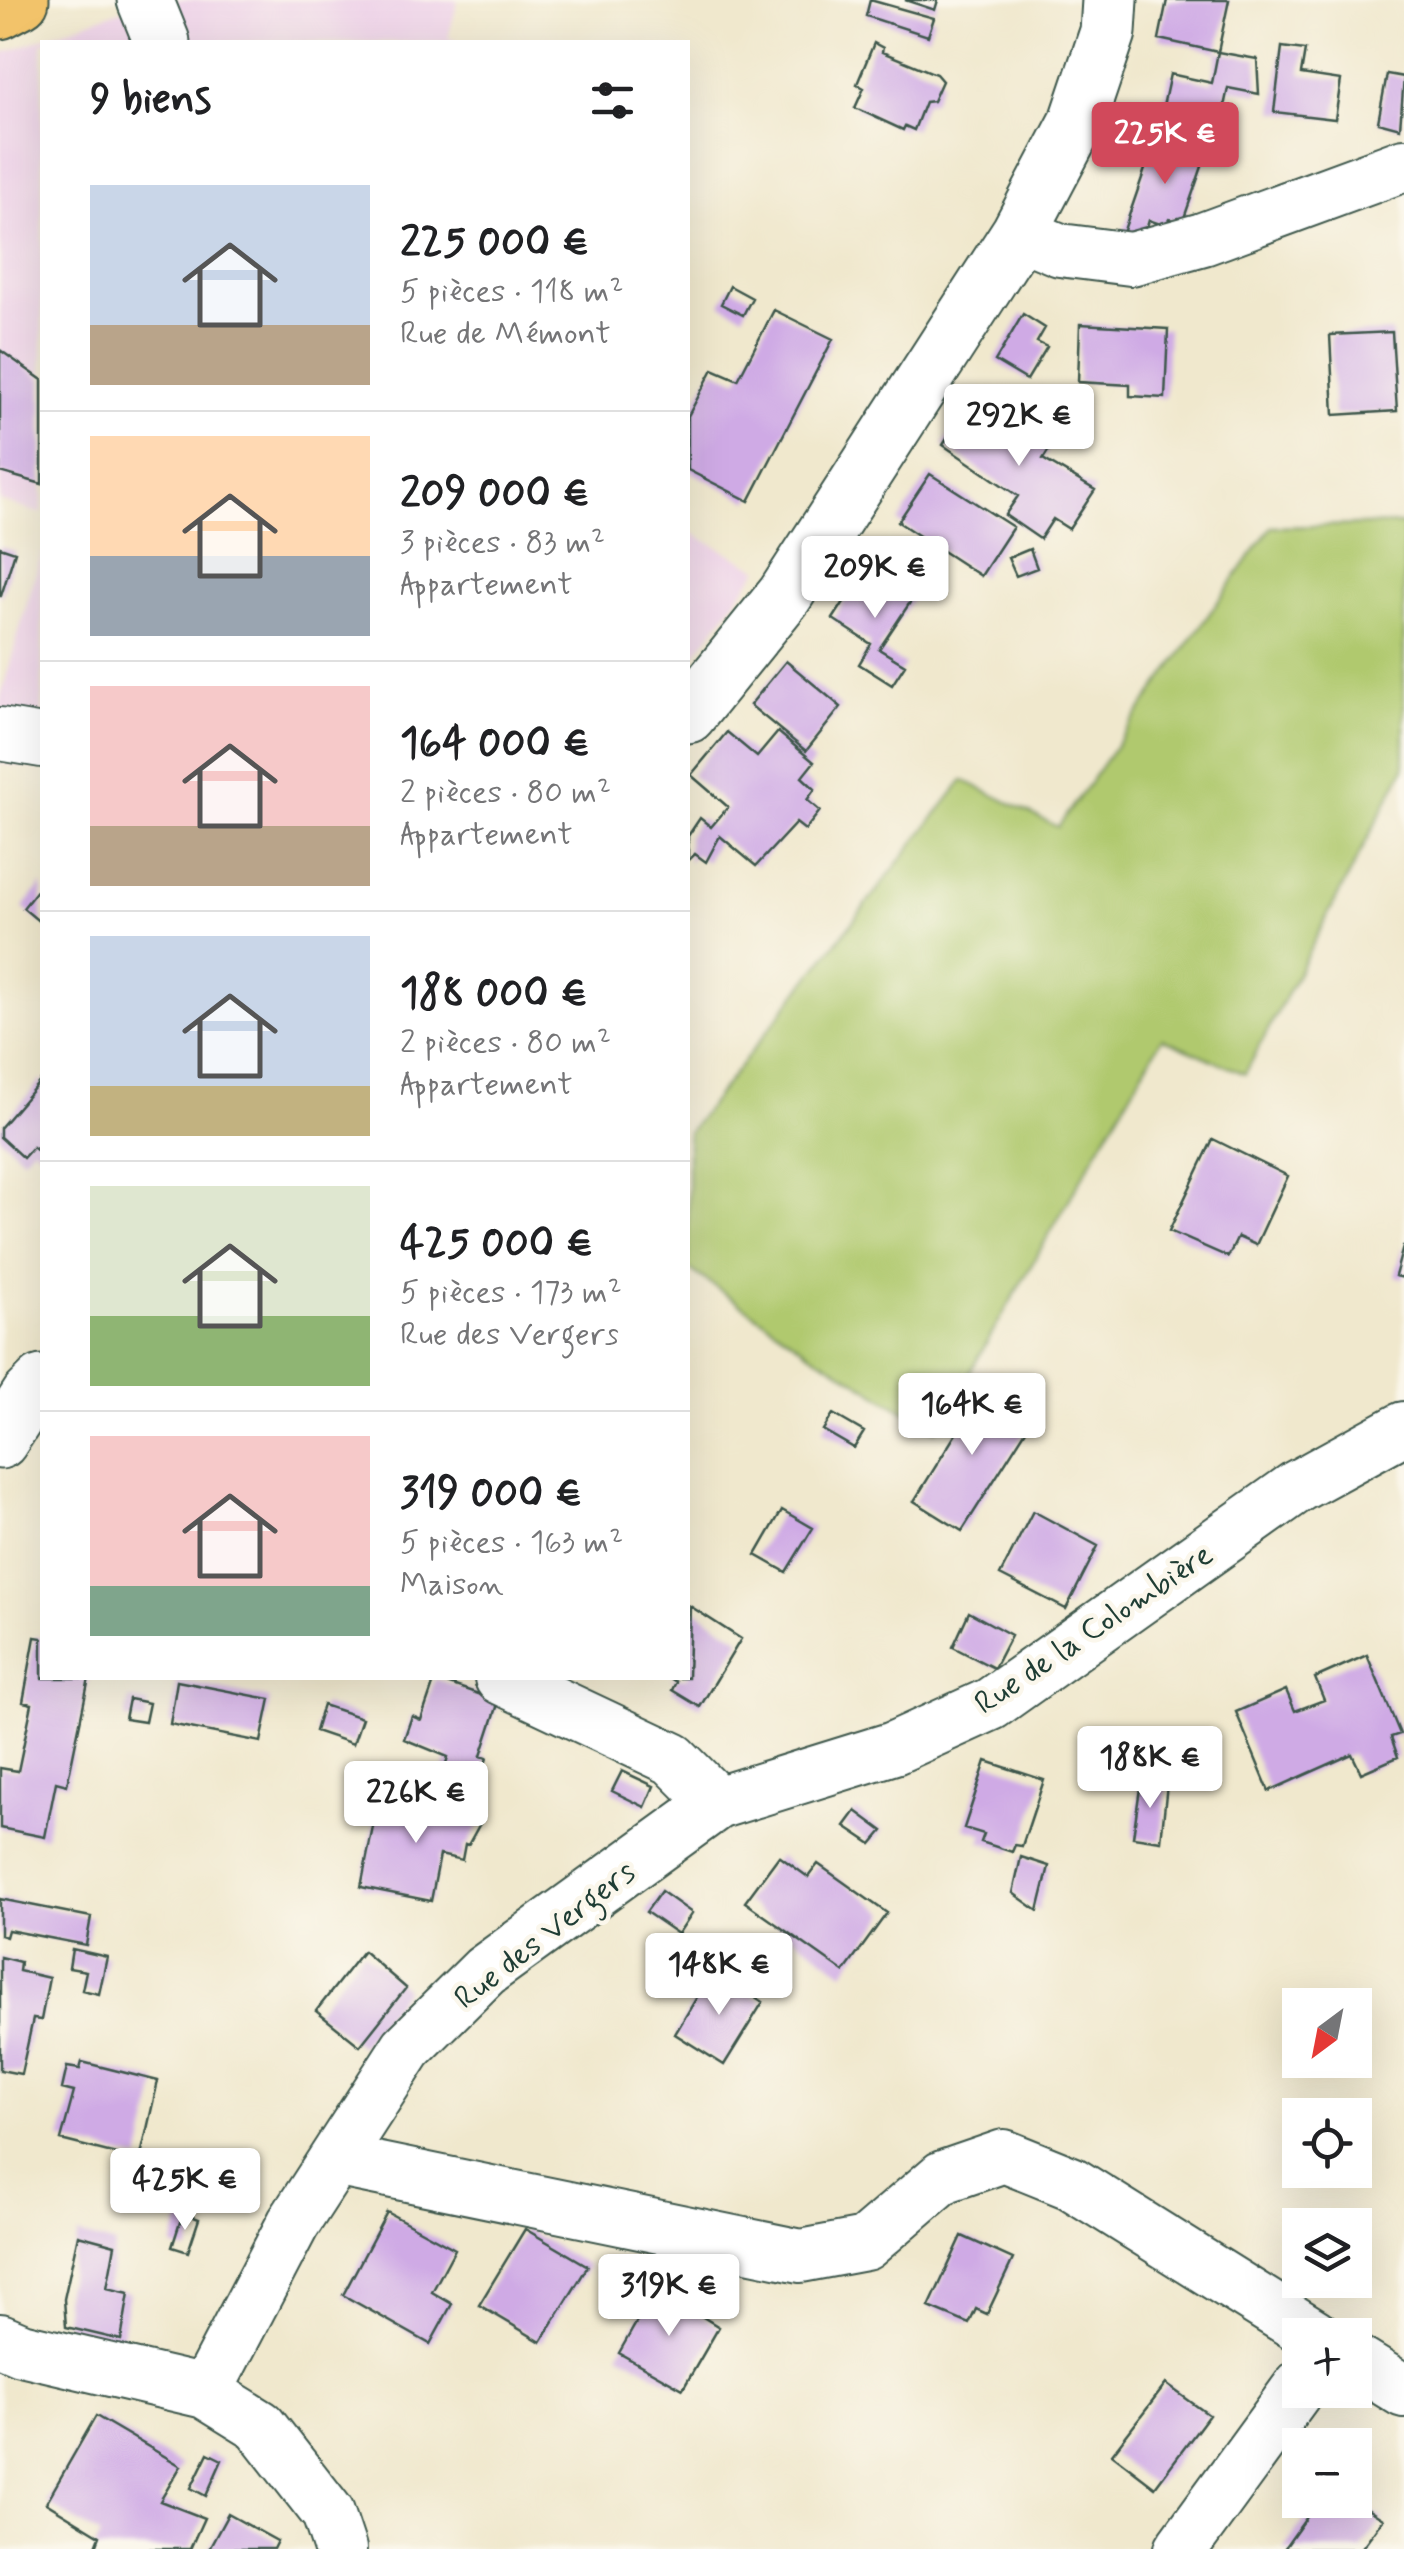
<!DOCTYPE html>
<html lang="fr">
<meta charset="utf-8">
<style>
body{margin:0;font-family:Mynerve,sans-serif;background:#f6f6f6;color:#202124;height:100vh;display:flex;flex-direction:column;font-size:38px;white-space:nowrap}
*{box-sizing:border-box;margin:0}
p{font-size:32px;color:#757577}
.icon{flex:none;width:55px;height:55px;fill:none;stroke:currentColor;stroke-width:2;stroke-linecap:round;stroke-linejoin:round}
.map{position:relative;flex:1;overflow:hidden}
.sheet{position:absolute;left:40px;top:40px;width:650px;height:1640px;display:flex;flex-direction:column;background:#fff;border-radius:0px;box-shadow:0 10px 40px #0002}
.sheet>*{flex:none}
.needle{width:65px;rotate:212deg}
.fabs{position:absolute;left:1282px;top:1988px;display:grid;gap:20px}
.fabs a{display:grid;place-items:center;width:90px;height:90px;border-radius:0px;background:#fff;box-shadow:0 10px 40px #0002;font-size:50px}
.price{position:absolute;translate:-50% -85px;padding:0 22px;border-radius:10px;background:#fff;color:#222;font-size:32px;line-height:65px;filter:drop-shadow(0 2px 5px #0008)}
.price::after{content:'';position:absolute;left:50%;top:60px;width:30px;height:22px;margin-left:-15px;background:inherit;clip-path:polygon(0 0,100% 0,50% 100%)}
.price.on{background:#d1495b;color:#fff}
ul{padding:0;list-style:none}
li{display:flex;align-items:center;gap:30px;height:250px;padding:0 50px}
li+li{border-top:2px solid #e0e0e0}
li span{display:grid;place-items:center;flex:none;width:280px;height:200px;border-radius:0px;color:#555}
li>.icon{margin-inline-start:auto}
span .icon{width:120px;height:120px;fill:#fffc;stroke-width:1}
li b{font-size:42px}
h2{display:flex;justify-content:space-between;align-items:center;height:120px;padding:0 50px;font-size:42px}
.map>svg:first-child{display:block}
.built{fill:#edd0e8}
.green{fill:#b0c96e;stroke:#688351;stroke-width:2.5}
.building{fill:#cfaae5}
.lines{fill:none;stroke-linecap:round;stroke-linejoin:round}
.minor-casing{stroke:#3e574b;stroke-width:56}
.tertiary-casing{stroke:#3e574b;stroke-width:59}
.primary-casing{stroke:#3e574b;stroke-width:59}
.minor{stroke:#fff;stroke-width:52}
.tertiary{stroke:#fff;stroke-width:55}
.primary{stroke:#f2c36a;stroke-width:55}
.labels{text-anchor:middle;stroke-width:9;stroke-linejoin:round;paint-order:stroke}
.street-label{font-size:32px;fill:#1f3d34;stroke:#fbf7ec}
</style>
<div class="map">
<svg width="1404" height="2549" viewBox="0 0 1404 2549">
<rect width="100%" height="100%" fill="#fbf7ec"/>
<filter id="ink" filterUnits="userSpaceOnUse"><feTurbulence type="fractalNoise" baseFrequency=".01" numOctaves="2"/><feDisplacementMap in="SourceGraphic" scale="20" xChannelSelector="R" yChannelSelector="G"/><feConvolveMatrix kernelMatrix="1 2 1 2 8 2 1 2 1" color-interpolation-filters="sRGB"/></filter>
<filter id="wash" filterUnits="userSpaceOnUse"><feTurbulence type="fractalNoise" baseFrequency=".0048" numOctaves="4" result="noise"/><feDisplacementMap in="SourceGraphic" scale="40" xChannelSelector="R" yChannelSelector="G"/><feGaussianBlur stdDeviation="2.25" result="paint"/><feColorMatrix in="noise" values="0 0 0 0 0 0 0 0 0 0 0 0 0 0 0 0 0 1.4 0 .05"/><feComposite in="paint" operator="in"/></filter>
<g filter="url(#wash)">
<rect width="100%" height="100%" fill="#f0e8cd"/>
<path class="built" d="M148,0H458L448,38L460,42H42V514L0,501V54Z
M688,531L759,569L688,664Z
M42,550V769L0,764V699Z"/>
<path class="green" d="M1404,524V769L1245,1074L1162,1038L936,1431L808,1351L688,1268V1133L963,780L1058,827L1271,527Z"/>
<g id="blocks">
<path class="building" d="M870,0L934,18L928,36L866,16Z
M905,0H938L935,10Z
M1167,0H1229L1218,52L1159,39Z
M874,43L883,48L882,52L936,74L942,81L933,101L925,102L914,130L905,126L903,130L855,108L864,88L857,84Z
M1282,47L1305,50L1301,74L1341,80L1335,119L1274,112Z
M1218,52L1257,59L1259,94L1228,88L1216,145L1157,134L1170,74L1212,83Z
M1387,74L1404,77L1400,128L1378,122Z
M1155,140L1206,155L1183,221L1169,219L1166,226L1149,220L1146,230L1122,236Z
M730,286L752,298L743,315L721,304Z
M774,310L833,339L749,501L688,470V416L713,369L738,380Z
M1023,314L1045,328L1037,342L1047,347L1027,380L995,361Z
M1080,324L1168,329L1165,398L1130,396V385L1078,382Z
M1392,332L1397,411L1334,415L1330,335Z
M0,350L42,380V484L0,472Z
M974,397L1050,448L1043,459L1095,490L1069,529L1053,519L1040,539L1005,515L1018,496L943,445Z
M930,474L1013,527L981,576L898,522Z
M0,547L15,552L1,596H0Z
M1030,549L1037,568L1016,576L1008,558Z
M866,568L913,598L879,649L905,665L892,685L859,664L871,644L833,619Z
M786,661L841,707L806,751L750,705Z
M727,732L757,757L778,732L814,762L802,777L815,789L807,800L820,811L805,830L796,823L756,866L720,836L706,862L695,854L688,861V836L700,818L711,827L728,807L691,775Z
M42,884V924L23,908Z
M42,1079V1155L33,1147L23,1158L0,1137V1128Z
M1213,1139L1288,1176L1256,1245L1238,1237L1228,1257L1169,1231Z
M1403,1247H1404V1278L1395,1276Z
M992,1376L1015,1391L1000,1414L1026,1430L962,1531L914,1501Z
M833,1414L864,1432L854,1448L823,1430Z
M782,1510L813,1528L786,1572L756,1555Z
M1033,1511L1098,1546L1066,1609L1000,1575Z
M690,1606L741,1639L700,1707L672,1690L676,1682L670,1678H688Z
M969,1612L1011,1635L994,1668L953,1647Z
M35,1637L42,1638V1678H89L67,1785L56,1782L45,1837L0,1828V1768L18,1771L32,1704L23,1702Z
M1367,1655L1400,1734L1391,1737L1398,1757L1361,1773L1352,1754L1269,1791L1236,1712L1286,1690L1295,1711L1324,1700L1315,1678Z
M435,1679L499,1701L481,1756L487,1758L478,1785L443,1773L448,1757L404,1739L412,1716L421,1720Z
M177,1681L270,1699L261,1742L170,1724Z
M129,1699L149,1703L145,1722L125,1719Z
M323,1705L362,1718L353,1744L315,1731Z
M986,1761L1044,1780L1022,1846L1015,1845L1012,1852L981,1842L984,1834L964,1828Z
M622,1771L654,1786L645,1807L612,1791Z
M1141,1781L1167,1784L1161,1841L1133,1837Z
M432,1790L483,1818L468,1845L465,1844L462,1860L440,1855L431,1901L361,1887L377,1807L418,1816Z
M856,1811L883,1831L872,1844L845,1826Z
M779,1856L808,1877L818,1864L887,1913L844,1972L745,1902Z
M1021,1857L1049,1866L1038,1911L1013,1893Z
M661,1891L692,1913L678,1934L646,1912Z
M0,1899L91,1917L86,1945L8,1930L6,1937L0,1935Z
M72,1949L107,1957L99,1994L82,1990L86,1971L69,1968Z
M363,1951L406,1988L360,2046L316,2011Z
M0,1957L20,1962L19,1971L49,1978L41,2020L33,2019L21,2074L0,2070Z
M713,1970L763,2002L724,2065L675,2034Z
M82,2062L158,2081L140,2160L61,2140L74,2092L62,2089L67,2067L80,2069Z
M387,2212L455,2249L432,2292L452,2304L430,2344L343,2295Z
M183,2213L199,2219L188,2252L172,2247Z
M525,2229L588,2266L541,2342L479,2305Z
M78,2235L115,2245L107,2288L129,2293L121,2340L66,2327L64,2299Z
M962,2236L1013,2259L987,2314L976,2309L969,2324L929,2307Z
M656,2288L719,2327L683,2389L619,2353Z
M1166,2384L1209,2415L1155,2487L1112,2454Z
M96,2416L181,2466L160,2501L204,2518L190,2549H95L100,2536L46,2503Z
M208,2453L222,2460L206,2496L191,2488Z
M1319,2500H1353L1383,2519L1361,2549H1284Z
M228,2514L277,2541L273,2549H209Z"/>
</g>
</g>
<g filter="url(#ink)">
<use href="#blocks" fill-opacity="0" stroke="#3e574b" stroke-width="2.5"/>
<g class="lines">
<g class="minor-casing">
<path id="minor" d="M1019,233L1060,250L1131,259L1203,239L1404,165
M0,734L42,741
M501,1678L673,1759L717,1803L894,1748L991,1704L1298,1486L1404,1428
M335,2160L801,2256L865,2244L943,2177L1004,2156L1071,2183L1314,2335
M0,2340L21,2349L205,2392L260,2426L328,2513L340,2549
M1355,2361L1404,2391
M205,2392L293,2224L407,2048L485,1971L717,1803
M1181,2549L1300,2386"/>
</g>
<g class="tertiary-casing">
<path id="tertiary" d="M145,0L162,42
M688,715L785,595L1019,233L1078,121L1108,32L1110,0
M0,1441L29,1396L42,1383"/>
</g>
<g class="primary-casing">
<path id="primary" d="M0,11L21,0"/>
</g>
<use href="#minor" class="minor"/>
<use href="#tertiary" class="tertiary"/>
<use href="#primary" class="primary"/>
</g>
</g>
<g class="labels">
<g class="street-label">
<text transform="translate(1093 1628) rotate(-34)" y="11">Rue de la Colombière</text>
<text transform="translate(544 1934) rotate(-38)" y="11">Rue des Vergers</text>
</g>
</g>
</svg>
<div class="fabs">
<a><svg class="needle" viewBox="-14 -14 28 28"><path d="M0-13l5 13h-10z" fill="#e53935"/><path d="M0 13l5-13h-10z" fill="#757577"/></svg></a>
<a><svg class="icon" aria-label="locate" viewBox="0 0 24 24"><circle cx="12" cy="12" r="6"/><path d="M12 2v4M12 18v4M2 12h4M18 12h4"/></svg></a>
<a><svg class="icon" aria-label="layers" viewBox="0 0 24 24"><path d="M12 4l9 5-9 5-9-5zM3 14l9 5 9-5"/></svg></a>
<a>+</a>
<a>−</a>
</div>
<b class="price on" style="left:1165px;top:187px">225K €</b>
<b class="price" style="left:1019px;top:469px">292K €</b>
<b class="price" style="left:875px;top:621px">209K €</b>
<b class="price" style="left:972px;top:1458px">164K €</b>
<b class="price" style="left:1150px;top:1811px">188K €</b>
<b class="price" style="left:416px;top:1846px">226K €</b>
<b class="price" style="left:719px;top:2018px">148K €</b>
<b class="price" style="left:185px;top:2233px">425K €</b>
<b class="price" style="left:669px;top:2339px">319K €</b>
<section class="sheet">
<h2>9 biens<svg class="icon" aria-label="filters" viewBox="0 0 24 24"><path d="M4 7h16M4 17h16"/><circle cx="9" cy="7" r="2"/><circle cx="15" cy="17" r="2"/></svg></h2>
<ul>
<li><span style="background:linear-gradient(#c9d6e8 70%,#b9a48a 0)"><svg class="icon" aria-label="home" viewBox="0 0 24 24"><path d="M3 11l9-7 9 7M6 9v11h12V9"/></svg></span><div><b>225 000 €</b><p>5 pièces · 118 m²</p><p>Rue de Mémont</p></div></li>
<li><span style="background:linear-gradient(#ffd9b3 60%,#9aa5b1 0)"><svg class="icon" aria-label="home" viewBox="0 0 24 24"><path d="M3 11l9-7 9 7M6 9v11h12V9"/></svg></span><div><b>209 000 €</b><p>3 pièces · 83 m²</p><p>Appartement</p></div></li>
<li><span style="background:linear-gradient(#f6c9c9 70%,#b9a48a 0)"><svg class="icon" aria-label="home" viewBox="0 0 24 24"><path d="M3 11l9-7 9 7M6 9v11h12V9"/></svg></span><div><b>164 000 €</b><p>2 pièces · 80 m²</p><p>Appartement</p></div></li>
<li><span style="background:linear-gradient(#c9d6e8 75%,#c2b280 0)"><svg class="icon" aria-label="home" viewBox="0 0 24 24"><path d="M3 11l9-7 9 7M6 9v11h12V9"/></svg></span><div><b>188 000 €</b><p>2 pièces · 80 m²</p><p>Appartement</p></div></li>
<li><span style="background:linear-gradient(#dfe7d0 65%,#8fb573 0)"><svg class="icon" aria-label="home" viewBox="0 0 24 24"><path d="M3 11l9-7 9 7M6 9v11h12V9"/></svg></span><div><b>425 000 €</b><p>5 pièces · 173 m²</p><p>Rue des Vergers</p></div></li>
<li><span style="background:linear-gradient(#f6c9c9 75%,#7fa58c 0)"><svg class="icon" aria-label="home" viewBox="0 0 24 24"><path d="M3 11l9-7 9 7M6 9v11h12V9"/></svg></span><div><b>319 000 €</b><p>5 pièces · 163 m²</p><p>Maison</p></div></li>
</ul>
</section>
</div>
